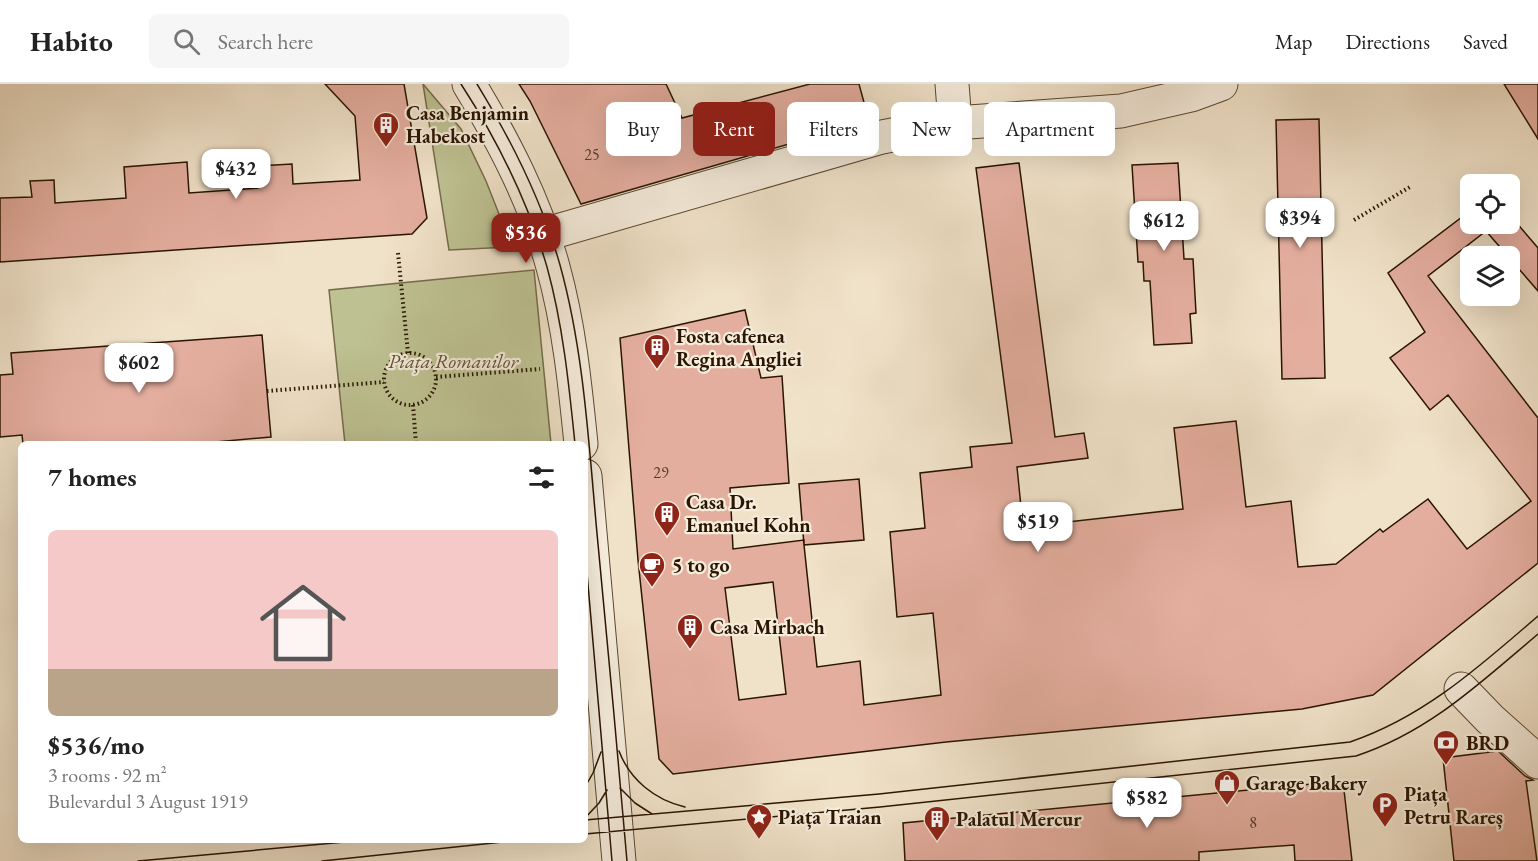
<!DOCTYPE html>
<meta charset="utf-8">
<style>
body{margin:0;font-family:"EB Garamond",serif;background:#f6f6f6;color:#222;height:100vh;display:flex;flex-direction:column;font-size:22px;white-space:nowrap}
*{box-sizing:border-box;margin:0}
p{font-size:20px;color:#767676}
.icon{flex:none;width:33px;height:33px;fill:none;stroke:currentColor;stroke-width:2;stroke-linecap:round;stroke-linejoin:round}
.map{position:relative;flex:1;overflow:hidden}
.side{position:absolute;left:18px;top:357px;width:570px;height:402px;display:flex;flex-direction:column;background:#fff;border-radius:9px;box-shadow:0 6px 24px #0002}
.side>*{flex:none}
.top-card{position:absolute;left:606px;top:18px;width:570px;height:54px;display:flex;gap:12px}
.tools{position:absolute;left:1460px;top:90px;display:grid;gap:12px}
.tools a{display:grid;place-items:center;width:60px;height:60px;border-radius:9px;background:#fff;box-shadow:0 6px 24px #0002;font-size:30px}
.price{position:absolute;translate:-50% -51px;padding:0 14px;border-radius:12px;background:#fff;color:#222;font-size:20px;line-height:39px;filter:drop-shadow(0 2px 3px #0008)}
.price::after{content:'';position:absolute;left:50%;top:36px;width:18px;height:14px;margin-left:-9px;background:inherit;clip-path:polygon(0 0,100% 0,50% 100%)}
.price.current{background:#8f2418;color:#fff}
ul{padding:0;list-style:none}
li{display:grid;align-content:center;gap:12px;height:318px;padding:0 30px}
li span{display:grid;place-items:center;height:186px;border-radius:9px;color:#555}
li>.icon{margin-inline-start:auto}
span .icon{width:108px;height:108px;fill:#fffc;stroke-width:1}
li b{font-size:26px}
h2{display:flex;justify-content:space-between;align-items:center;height:72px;padding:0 30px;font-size:26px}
.tag{padding:0 21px;border-radius:9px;background:#fff;box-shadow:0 6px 24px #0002;font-size:21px;line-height:54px}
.tag.current{background:#8f2418;color:#fff}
header{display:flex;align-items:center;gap:36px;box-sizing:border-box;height:84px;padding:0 30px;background:#fff;border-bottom:2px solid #e0e0e0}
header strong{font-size:28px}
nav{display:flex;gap:33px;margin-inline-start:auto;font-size:21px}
.search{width:420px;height:54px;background:#f6f6f6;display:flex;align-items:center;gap:15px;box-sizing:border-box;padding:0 21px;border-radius:9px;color:#767676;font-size:22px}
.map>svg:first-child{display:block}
.green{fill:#bec293;stroke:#746c4a;stroke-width:1.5}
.building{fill:#e4ae9f;stroke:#2a1500;stroke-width:1.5;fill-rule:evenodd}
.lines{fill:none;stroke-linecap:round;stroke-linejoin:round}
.street-casing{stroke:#5c4832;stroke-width:35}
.path{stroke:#2a1500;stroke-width:4;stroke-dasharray:1.5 3;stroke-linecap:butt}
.street{stroke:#f5ecdc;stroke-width:33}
.tram{stroke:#2a1500;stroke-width:1.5}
.labels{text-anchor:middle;stroke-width:4.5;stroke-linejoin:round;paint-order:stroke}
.number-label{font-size:16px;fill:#583b28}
.poi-label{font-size:20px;font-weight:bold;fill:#2a1500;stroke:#f5ecdc;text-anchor:start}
.park-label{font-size:20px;font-style:italic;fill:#5e5233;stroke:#f5ecdc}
</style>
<header>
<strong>Habito</strong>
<div class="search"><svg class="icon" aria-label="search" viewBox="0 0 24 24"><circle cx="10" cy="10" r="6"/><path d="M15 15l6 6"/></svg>Search here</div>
<nav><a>Map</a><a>Directions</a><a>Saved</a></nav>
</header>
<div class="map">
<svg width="1538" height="777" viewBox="0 0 1538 777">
<rect width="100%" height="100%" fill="#f0e2c9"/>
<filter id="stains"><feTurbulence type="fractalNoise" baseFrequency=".00333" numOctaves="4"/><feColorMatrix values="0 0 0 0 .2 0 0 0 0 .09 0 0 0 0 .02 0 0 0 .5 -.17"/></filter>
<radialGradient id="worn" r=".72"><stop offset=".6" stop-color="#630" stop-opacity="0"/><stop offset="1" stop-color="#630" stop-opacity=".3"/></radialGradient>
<path class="green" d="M423,0L461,45L486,97L512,163L449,166Z
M534,186L551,360H345L329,206Z"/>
<path class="building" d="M325,0H404L427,134L412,150L0,178V114L32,113L30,97L54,96L55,119L126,114L124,83L187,78L189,109L258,104L257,82L292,80L293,100L360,96L355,32Z
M519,0H666L682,34L810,0H859L869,37L581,120L530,17Z
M1504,0H1538V55Z
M1319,35L1325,294L1282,295L1276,36Z
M1019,79L1055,353L1084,349L1088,374L1017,383L1023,443L1183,425L1174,344L1236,337L1246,423L1291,417L1298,483L1336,480L1380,445L1383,448L1428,415L1467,465L1531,417L1448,311L1430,326L1390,274L1425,248L1388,189L1470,127V140H1509V130L1538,164V207L1486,147L1428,192L1538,334V479L1373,611L1302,625L946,658L673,690L659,675L638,476L620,254L745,226L761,294L782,292L789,399L730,404L733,465L804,456V461L799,400L859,395L864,456L804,461L817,583L860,577L864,621L941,611L933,529L897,533L890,448L925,444L920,389L972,383L970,363L1012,359L976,84ZM773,498L786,610L739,616L725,504Z
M1178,79L1184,175H1193L1196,229L1190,230L1192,259L1154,261L1150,197H1144L1143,178H1138L1132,81Z
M262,251L271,353L194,360H23L22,351L0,353V291L13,290L11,269Z
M1498,667L1525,692L1533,696L1526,697L1537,777H1454L1443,674Z
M1343,697L1352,777H1295L1294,761L1199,768V777H905L903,739Z"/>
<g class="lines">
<g class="street-casing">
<path id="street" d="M469,0C504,58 535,117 553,183C569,241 575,300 581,360
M952,0L955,39
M543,151L882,53L955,39L1121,27L1191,11L1221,0
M585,392L619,777
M1461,605L1490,635L1538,678"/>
</g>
<path class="path" d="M1354,136L1410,103
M398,169L408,269
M384 295a26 26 0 1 1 52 0a26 26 0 1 1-52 0Z
M436,293L540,285
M267,307L384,298
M413,321L416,360"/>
<use href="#street" class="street"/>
<path class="tram" d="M461,0C498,57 528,118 547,183C563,241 569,301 575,360
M477,0C512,57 542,117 560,181C585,271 589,367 598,460C608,566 618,671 627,777
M585,466L612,777
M619,667C630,696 655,716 685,723
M585,703L593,689L601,668
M620,704L635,719L652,730
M585,734L599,719L607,706
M585,736L879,710L1350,658C1424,633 1480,582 1538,532
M585,750L880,723L1356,672C1429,648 1480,599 1538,550
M138,777L367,756
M322,777L523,756"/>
</g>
<defs>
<g id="building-pin" transform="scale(1.35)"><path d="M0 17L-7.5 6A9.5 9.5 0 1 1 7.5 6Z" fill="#8f2418" stroke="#f5ecdc"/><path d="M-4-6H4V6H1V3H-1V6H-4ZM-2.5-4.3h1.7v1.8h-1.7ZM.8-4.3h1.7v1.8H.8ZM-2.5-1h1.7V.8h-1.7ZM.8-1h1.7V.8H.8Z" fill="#fff"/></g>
<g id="cafe-pin" transform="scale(1.35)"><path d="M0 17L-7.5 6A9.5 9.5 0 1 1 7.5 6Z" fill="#8f2418" stroke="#f5ecdc"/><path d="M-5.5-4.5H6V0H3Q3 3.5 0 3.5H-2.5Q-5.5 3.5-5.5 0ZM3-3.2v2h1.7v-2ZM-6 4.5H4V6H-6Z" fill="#fff"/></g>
<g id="bank-pin" transform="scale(1.35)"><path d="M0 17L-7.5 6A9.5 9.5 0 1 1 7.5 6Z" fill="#8f2418" stroke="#f5ecdc"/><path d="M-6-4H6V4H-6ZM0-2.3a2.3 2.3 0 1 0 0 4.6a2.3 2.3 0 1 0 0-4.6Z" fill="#fff"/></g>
<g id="shop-pin" transform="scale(1.35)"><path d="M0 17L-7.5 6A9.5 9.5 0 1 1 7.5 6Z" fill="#8f2418" stroke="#f5ecdc"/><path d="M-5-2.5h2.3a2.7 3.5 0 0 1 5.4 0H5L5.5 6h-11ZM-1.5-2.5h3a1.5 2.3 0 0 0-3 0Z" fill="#fff"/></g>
<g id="parking-pin" transform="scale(1.35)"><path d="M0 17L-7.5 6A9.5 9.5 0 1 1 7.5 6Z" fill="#8f2418" stroke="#f5ecdc"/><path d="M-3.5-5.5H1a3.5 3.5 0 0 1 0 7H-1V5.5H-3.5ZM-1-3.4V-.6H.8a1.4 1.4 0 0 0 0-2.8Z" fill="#fff"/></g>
<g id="sight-pin" transform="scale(1.35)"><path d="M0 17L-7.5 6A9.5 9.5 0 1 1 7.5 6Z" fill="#8f2418" stroke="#f5ecdc"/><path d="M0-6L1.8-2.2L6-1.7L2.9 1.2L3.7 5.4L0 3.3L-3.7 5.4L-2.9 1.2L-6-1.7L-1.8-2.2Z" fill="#fff"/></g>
</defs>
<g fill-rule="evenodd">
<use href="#building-pin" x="386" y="41"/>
<use href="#building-pin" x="657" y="263"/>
<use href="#building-pin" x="667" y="430"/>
<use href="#cafe-pin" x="652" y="481"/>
<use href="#building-pin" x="690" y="543"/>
<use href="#bank-pin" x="1446" y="659"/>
<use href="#shop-pin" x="1227" y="699"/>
<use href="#parking-pin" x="1385" y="721"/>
<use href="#sight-pin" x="759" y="733"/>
<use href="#building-pin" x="937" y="735"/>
</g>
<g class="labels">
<g class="number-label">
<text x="592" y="76">25</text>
<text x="661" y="394">29</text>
<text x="1253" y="744">8</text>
</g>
<g class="poi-label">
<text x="406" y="36">Casa Benjamin<tspan x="406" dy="23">Habekost</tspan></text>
<text x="676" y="259">Fosta cafenea<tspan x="676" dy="23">Regina Angliei</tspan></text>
<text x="686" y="425">Casa Dr.<tspan x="686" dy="23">Emanuel Kohn</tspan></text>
<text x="672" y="488">5 to go</text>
<text x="710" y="550">Casa Mirbach</text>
<text x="1466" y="666">BRD</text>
<text x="1246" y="706">Garage Bakery</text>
<text x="1404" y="717">Piața<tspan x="1404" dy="23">Petru Rareș</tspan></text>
<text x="778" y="740">Piața Traian</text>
<text x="956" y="742">Palatul Mercur</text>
</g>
<g class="park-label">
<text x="453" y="284">Piața Romanilor</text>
</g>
</g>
<rect width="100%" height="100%" filter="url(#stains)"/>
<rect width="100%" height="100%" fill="url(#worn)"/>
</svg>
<div class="tools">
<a><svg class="icon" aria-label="locate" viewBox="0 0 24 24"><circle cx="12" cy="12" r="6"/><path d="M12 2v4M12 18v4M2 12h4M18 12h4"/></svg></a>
<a><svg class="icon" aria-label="layers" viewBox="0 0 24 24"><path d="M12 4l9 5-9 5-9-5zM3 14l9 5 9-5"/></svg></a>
</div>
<b class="price" style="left:236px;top:116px">$432</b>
<b class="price" style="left:1300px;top:165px">$394</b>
<b class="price" style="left:1164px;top:168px">$612</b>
<b class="price current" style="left:526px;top:180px">$536</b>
<b class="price" style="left:139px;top:310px">$602</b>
<b class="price" style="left:1038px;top:469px">$519</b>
<b class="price" style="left:1147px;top:745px">$582</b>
<div class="top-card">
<a class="tag">Buy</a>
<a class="tag current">Rent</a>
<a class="tag">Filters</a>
<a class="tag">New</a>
<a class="tag">Apartment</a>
</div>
<section class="side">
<h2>7 homes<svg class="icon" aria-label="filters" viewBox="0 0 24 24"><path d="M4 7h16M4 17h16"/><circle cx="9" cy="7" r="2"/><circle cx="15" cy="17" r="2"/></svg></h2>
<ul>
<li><span style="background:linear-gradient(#f6c9c9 75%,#b9a48a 0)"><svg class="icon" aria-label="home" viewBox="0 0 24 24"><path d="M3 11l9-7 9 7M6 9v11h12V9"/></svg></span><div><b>$536/mo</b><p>3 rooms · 92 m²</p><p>Bulevardul 3 August 1919</p></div></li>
</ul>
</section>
</div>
